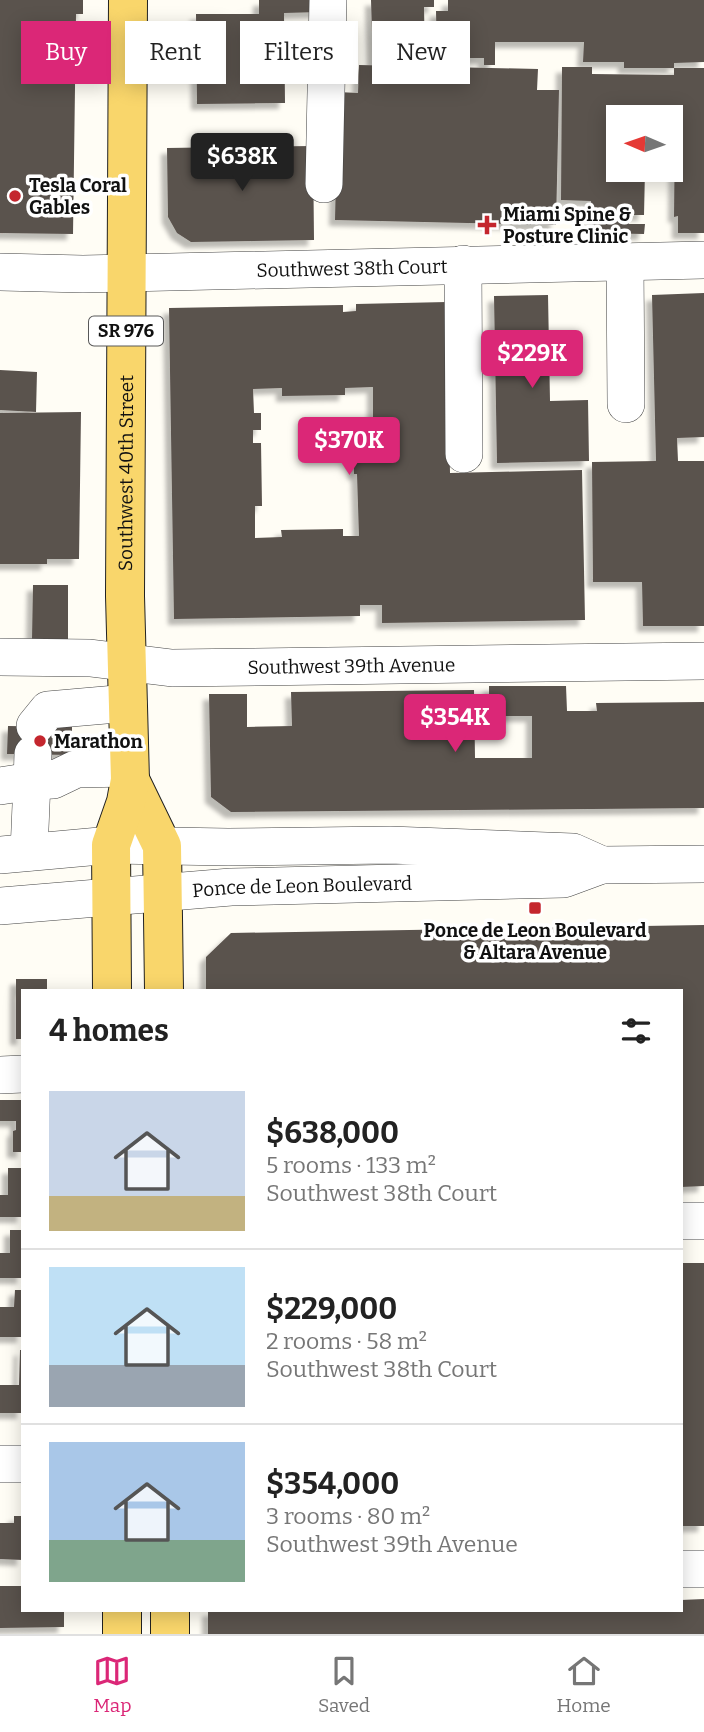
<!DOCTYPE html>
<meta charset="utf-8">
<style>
body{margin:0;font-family:Bitter,serif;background:#f2f2f2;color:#222;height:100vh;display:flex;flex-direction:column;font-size:26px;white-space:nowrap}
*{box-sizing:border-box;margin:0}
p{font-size:23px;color:#767676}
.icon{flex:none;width:38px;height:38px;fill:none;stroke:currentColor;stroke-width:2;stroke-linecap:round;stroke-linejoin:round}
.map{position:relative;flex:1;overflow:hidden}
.panel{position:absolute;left:21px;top:989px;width:662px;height:623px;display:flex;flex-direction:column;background:#fff;border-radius:0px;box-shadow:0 4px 18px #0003}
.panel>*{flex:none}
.banner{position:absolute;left:21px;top:21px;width:663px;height:63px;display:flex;gap:14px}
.needle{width:46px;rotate:272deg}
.fabs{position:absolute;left:606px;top:105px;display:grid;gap:14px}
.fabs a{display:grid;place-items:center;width:77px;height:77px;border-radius:0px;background:#fff;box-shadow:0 4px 18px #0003;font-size:35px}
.price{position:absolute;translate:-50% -60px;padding:0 16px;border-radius:7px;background:#db2777;color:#fff;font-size:23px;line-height:46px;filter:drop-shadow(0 2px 4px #0008)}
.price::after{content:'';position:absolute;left:50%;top:42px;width:21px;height:16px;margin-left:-10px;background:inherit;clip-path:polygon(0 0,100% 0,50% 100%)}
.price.on{background:#222;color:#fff}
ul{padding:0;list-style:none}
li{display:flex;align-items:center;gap:21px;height:175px;padding:0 28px}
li+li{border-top:2px solid #e0e0e0}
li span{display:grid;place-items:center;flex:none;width:196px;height:140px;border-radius:0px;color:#555}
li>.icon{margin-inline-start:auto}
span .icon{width:84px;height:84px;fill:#fffc;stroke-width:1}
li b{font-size:30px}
h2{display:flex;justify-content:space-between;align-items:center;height:84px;padding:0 28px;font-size:30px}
.chip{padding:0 24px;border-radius:0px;background:#fff;box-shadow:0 4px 18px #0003;font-size:24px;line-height:63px}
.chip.on{background:#db2777;color:#fff}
.dock{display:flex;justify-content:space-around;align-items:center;height:98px;border-top:2px solid #e0e0e0;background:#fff;font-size:19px;color:#767676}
.dock a{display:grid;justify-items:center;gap:4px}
.dock .on{color:#db2777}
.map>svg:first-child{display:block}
.building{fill:#5a524d;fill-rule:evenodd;filter:url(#shadow)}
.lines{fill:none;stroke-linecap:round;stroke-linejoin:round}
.minor-casing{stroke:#444;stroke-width:38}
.major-casing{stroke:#222;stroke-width:40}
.minor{stroke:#fff;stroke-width:37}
.major{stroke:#f9d66b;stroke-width:38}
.poi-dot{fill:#c4262e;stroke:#fff;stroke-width:2.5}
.labels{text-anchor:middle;stroke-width:7;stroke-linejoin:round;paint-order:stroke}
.shield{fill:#fff;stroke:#585858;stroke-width:2}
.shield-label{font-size:18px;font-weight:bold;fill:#111}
.poi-label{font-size:19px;font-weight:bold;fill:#111;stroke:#fff;text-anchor:start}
.street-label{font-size:19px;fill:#111;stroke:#fff}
</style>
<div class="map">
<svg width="704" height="1634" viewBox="0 0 704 1634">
<defs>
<filter id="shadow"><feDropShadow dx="-6" dy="6" stdDeviation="2" flood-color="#0004"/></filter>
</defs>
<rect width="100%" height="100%" fill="#fffdf5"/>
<path class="building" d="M0,0H83V14H76L73,234L0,233Z
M259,0H320V12L284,13L285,103L197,104L196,14H259Z
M371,0H434V7H424L425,62L373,63Z
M448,0H704V62L674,63V68H704V233H678V216L674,217L675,122H670V117H618V170H645L644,215H629V224H645L644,234L592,233L591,201L561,200L562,67H592V74L674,75V68H624V62H583L584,42H495V65H484V58H437L436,11H448Z
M359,65L538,69L537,90H559L556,225L335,220L338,92L358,93Z
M313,146L314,240L191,242L177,233L168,217L167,148Z
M704,293V437L677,438L678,461H704V626H643L642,582H593L592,462L656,461L652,295Z
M548,295L550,401L588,400L589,461L497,463L494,296Z
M447,302L450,473L582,470L585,620L382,623V605H360V616L174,619L169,308L343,305V312L356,311V304ZM373,387V438H353L354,474H357L359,536H343V529L281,530L282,537L255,538V506H262L261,443H253V430H261V413H254L253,389L282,388V396L345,395V388Z
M0,370L37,372L36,412L0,410Z
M81,412L79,559H47V564H0V413Z
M33,585H68V641L32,639Z
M489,686H566L567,711H597L596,703L704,702V808L231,812L211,797L209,694H247V727L292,726L291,692L474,690L475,758H532V716H489Z
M8,726L72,727V755L7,754Z
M704,925V1186L681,1187V990H206V957L231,933Z
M16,979H47V990H23V1039H16Z
M0,1100H23V1152H13V1131L16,1130V1121H0Z
M8,1168H23V1217H0V1195H8Z
M10,1230H23V1278H0V1253H10Z
M681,1263H704V1526H681Z
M15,1290H23V1337H0V1307H14Z
M20,1350H23V1413H0V1385H19Z
M14,1516H23V1560L0,1559V1523H14Z
M0,1586H23V1610H64V1627L0,1628Z
M704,1599V1634H208V1610H681V1600Z"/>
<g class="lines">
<g class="minor-casing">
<g id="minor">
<path d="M324,184L328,0"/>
<path d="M625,262L626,404"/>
<path d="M463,264L464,454"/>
<path id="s1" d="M0,272L83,274L704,260"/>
<path id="s2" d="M0,657L90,658L172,668L704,661"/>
<path d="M35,726L48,710L128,703"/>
<path d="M33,754L32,781L53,780L76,769L129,768"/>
<path d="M0,786L32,781L29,852"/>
<path d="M0,855L111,845L228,847L390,845L573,852L602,865"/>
<path id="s3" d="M0,906L231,887L564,879L602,865L704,864"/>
<path d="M0,1075L23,1074"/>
<path d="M681,1221H704"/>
<path d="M0,1464H23"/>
<path d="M681,1569H704"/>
</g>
</g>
<g class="major-casing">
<g id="major">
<path d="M130,780L162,846L164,990"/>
<path id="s4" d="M112,990L111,845L126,802L130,780L125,596L128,0"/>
<path d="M122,1634V1610"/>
<path d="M170,1634V1610"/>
</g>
</g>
<use href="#minor" class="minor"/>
<use href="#major" class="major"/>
</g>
<g class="poi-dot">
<circle cx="15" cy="196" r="7"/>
<path d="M483.5 214.5h7v7h7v7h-7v7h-7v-7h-7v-7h7z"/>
<circle cx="40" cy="741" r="7"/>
<rect x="528" y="901" width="14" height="14" rx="3.5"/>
</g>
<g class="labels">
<rect class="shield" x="89" y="316.5" width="74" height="29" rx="5"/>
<g class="shield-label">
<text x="126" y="337">SR 976</text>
</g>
<g class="poi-label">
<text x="29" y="192">Tesla Coral<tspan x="29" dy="22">Gables</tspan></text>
<text x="503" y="221">Miami Spine &amp;<tspan x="503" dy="22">Posture Clinic</tspan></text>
<text x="54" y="748">Marathon</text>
<text x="535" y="937" text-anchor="middle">Ponce de Leon Boulevard<tspan x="535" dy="22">&amp; Altara Avenue</tspan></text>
</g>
<g class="street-label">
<text dy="7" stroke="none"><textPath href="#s1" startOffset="352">Southwest 38th Court</textPath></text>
<text dy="7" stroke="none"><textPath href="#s4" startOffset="520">Southwest 40th Street</textPath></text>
<text dy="7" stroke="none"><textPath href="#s2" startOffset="352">Southwest 39th Avenue</textPath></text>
<text dy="7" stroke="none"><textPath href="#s3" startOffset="303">Ponce de Leon Boulevard</textPath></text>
</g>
</g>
</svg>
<div class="fabs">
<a><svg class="needle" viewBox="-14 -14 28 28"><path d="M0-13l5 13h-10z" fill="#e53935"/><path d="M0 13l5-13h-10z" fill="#767676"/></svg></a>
</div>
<b class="price on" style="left:242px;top:193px">$638K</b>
<b class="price" style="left:532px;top:390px">$229K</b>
<b class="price" style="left:349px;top:477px">$370K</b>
<b class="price" style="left:455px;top:754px">$354K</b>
<div class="banner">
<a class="chip on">Buy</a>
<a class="chip">Rent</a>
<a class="chip">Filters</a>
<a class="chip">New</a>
</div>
<section class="panel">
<h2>4 homes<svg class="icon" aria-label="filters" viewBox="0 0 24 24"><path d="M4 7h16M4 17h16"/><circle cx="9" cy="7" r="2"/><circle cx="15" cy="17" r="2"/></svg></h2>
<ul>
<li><span style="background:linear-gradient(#c9d6e8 75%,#c2b280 0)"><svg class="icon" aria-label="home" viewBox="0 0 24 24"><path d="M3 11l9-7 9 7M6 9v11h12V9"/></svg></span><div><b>$638,000</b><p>5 rooms · 133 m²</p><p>Southwest 38th Court</p></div></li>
<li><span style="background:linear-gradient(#bfe0f5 70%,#9aa5b1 0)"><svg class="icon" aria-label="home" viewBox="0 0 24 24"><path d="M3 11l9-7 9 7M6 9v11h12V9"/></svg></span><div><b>$229,000</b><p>2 rooms · 58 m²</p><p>Southwest 38th Court</p></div></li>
<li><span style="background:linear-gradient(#a9c7e8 70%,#7fa58c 0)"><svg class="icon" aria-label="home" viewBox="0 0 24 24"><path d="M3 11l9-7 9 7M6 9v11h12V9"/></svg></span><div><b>$354,000</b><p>3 rooms · 80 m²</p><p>Southwest 39th Avenue</p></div></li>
</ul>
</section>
</div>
<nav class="dock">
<a class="on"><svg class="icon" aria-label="map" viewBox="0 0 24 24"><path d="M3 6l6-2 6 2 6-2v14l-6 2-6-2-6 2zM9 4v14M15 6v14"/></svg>Map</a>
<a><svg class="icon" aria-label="saved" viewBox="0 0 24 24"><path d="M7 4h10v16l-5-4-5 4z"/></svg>Saved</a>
<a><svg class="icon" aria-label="home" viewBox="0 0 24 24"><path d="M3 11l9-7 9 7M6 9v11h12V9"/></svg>Home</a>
</nav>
